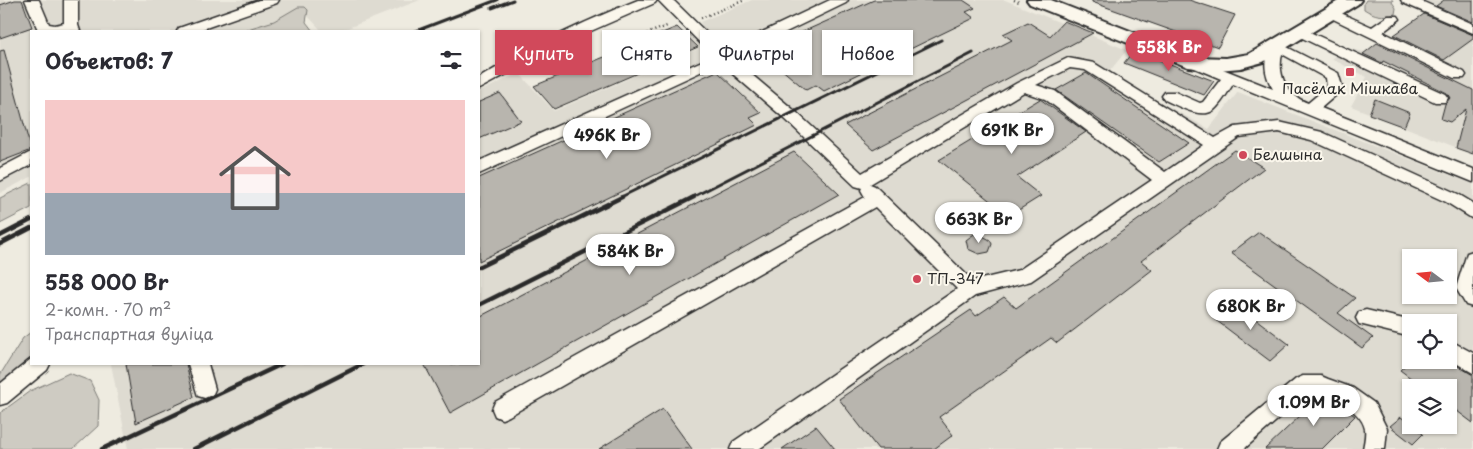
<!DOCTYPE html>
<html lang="ru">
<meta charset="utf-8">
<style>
body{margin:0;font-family:"Playpen Sans",sans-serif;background:#f7f7f7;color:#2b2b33;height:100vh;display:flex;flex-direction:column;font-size:19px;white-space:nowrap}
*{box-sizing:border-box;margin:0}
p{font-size:16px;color:#7c7c81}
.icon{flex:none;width:28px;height:28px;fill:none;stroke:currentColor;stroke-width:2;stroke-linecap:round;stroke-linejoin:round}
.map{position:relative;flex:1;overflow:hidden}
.sheet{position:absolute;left:30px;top:30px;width:450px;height:335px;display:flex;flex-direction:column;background:#fff;border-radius:0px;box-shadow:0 1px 4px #0004}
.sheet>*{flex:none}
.banner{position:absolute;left:495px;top:30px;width:475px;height:45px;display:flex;gap:10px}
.needle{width:32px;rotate:286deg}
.controls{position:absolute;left:1402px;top:249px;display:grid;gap:10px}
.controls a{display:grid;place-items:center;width:55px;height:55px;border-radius:0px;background:#fff;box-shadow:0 1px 4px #0004;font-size:25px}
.price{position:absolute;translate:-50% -42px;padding:0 11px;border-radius:18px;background:#fff;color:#222;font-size:16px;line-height:32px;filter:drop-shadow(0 1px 2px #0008)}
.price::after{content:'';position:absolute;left:50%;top:30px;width:15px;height:11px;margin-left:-8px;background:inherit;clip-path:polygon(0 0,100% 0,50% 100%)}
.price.active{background:#d1495b;color:#fff}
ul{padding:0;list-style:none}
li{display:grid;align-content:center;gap:10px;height:265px;padding:0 15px}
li+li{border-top:1px solid #e1e1e2}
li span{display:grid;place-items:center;height:155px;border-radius:0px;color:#555}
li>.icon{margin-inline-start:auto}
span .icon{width:90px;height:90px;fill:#fffc;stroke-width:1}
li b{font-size:21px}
h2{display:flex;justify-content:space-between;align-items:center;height:60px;padding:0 15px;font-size:21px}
.tag{padding:0 18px;border-radius:0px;background:#fff;box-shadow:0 1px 4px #0004;font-size:18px;line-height:45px}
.tag.active{background:#d1495b;color:#fff}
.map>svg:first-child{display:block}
.built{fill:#dedbd1;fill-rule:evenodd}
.green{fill:#cecbc2;stroke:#7c7b76}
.building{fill:#b8b5ae;stroke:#2b2b2b}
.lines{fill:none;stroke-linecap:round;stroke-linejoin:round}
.minor-casing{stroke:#2b2b2b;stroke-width:3}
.major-casing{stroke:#2b2b2b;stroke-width:4}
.path{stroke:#2b2b2b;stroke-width:2.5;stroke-dasharray:1 3;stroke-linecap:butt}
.minor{fill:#fbf7ec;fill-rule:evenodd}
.major{fill:#fbf7ec;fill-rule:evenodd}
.rail-far1{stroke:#2b2b2b;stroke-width:3}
.rail{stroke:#2b2b2b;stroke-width:4.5}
.poi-dot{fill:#d1495b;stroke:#fbf7ec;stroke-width:2}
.labels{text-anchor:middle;stroke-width:4;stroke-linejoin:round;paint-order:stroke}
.poi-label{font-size:15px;fill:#2b2b2b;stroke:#fbf7ec;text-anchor:start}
</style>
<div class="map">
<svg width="1473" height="449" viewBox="0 0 1473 449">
<rect width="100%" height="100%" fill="#eeebe0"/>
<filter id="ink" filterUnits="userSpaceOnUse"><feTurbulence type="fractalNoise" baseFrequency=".02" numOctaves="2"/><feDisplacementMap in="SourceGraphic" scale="10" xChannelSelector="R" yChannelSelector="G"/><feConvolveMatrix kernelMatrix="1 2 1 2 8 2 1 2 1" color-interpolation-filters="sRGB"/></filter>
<g filter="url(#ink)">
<path class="built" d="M0,0H420L340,31H322L306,14L248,31H31V177L0,193Z
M752,0H1005L1127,50L1108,73L1209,129L1238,92L1473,184V449H128L111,364H479V92L519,73L554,111L699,48L685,33L702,25L700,22ZM1411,258H1449V295H1411ZM1411,322H1449V360H1411ZM1411,388H1449V425H1411Z
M1422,0H1473V154L1351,106L1367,77L1332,59L1345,48L1365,52L1377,43L1395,34L1424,14Z"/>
<path class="green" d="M1366,0H1393L1392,2L1396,8L1395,14C1382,17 1375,16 1364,9V3Z
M298,7H305L308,10L306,22L313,31H241L274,21Z
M31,183V208L0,224V198Z
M31,332V364H35L0,388V375L23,338Z
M69,373L90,381L99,400L98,426L73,449H0V413L30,391Z"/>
<path class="building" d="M15,0H22L32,27L0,38V5Z
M874,0H963L975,8L966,12L974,18L824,91L816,85L806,90L760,51Z
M1092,0H1189L1235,15L1218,47L1092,2Z
M1444,0H1473V22L1436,6Z
M1424,14L1473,35V39L1444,60L1394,35Z
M1064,21L1093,33L873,150L845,125L1012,40L1003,34L1028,22L1050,36Z
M677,27L698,47L554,109L534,86Z
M1377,43L1473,90V154L1456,148L1466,109L1450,122L1441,119L1445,104L1450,98L1447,93L1383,61L1382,63L1363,54Z
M4,50L31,150L0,162V51Z
M1134,50L1214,81L1204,95L1124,63Z
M717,71L761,113L750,118L757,125L479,261V178Z
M1086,73L1189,143L1159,162L1056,90Z
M500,93L521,121L479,139V102Z
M1040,99L1086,132L1017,177L1041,196L1009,216L939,160Z
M1375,99L1410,113L1404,127L1369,114Z
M1235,150L1264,168L1141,261L1152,270L1057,343L1051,338L939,417L953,435L934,449H878L839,399L971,310L976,316L1004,297L1016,308Z
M794,152L839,194L450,413L424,364H479V317Z
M1259,232L1355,298L1338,313L1373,338L1362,348L1231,253Z
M974,234H979L990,240L992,244L989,252L979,254L968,249L966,240Z
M1233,302L1289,344L1270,361L1213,318Z
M1411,360H1448L1473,375V423L1449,405V388H1424L1400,370Z
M126,364H186L194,397L136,423Z
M1319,398L1340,405L1355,416L1322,449H1265Z
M663,409L692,449H599Z
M1401,417L1423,434L1413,444L1390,426Z
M816,426L835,449H782Z"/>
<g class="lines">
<g class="minor-casing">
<path id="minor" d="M25,0H39L49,24L55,25L64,23V0H78V25L80,31L38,30Z
M259,0H279L277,3L197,31H177L179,28Z
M638,0H657L655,3L568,41L479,89V78C530,47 583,22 638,0Z
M658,0H673L724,50L830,0H848L846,3L732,58L795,111L862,173L1017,83L1068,58L1094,63L1215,138L1235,127L1279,122L1322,132L1458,194L1473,203V219L1446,202L1311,140L1279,132L1239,137L1031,281L975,296L759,449H730L733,442L957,289L875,207L509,416L502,419L495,416L492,409L495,402L865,197L861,190L862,188L855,186L785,119L720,63L479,174V161L713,56ZM1070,68L1085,70L1204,145L1165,172L1055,91L1036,85ZM1024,92L1045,99L1152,180L1019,270L973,281L875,186L870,184Z
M1401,0H1419L1473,24V33L1403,3Z
M1332,9L1372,27L1388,16H1398L1400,19L1383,32L1464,72L1466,75L1464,78H1454L1327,16L1325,13L1327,10Z
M1301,28L1445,94L1448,98L1445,102H1435L1296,35L1294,32L1296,29Z
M1277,42L1338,73L1343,89L1321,108L1473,169V182L1233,84C1228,92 1221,104 1214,110C1201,120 1177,105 1165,100L1162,96L1165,92H1175L1200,103L1203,102L1221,79L1190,66L1188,63L1190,60L1195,58L1273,89C1264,75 1262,58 1272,43ZM1282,54L1326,78L1327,87L1308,103C1287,95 1277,76 1282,54Z
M31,152V165L0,181V168Z
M1473,251V307L1466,305L1456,288L1467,253Z
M1366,310L1416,322H1411V337L1359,324L1356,318L1359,312Z
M1449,340L1473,353V373L1449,359Z
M31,359V364H50L47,370L7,403L0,405V384Z
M188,364H208L215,389L212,396L205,398L198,396Z
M1303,376H1321L1328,379L1353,388L1374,403L1387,429L1385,449H1363C1364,443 1366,435 1365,429C1361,408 1326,394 1307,394L1244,449H1217L1220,442L1296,379Z"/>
</g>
<g class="major-casing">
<path id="major" d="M1027,0H1051L1197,57L1226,58L1249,54L1340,0H1361L1358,4L1263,62L1241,68L1218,70L1188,67L1030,4Z"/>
</g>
<path class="path" d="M1014,0L1021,3
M701,18L745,0
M606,33L618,45L667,26"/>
<use href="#minor" class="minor"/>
<use href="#major" class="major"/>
<path class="rail-far1" d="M492,8L513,0
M416,31L497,0
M619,198L941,40
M691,198L973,53"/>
<path class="rail" d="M0,236L31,220
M0,244L31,228
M479,267L622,197
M479,305L694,197
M102,449L282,364
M194,449L363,364"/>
</g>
</g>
<g class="poi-dot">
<rect x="1345" y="67" width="10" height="10" rx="2.5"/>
<circle cx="1243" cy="155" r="5"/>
<circle cx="917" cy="279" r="5"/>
</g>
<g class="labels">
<g class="poi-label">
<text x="1350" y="94" text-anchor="middle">Пасёлак Мішкава</text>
<text x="1253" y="160">Белшына</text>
<text x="927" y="284">ТП-347</text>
</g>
</g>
</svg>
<div class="controls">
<a><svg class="needle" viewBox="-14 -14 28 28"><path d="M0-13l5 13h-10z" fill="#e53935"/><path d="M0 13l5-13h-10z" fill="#7c7c81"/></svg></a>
<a><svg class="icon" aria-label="locate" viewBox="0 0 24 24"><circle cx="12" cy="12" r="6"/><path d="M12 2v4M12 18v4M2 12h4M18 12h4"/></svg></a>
<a><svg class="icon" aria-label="layers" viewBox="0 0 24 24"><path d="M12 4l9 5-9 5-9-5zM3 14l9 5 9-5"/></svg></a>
</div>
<b class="price active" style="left:1169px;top:72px">558K Br</b>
<b class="price" style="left:1012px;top:155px">691K Br</b>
<b class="price" style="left:607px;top:160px">496K Br</b>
<b class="price" style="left:979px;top:244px">663K Br</b>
<b class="price" style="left:630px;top:276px">584K Br</b>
<b class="price" style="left:1251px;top:331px">680K Br</b>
<b class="price" style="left:1314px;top:427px">1.09M Br</b>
<div class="banner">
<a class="tag active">Купить</a>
<a class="tag">Снять</a>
<a class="tag">Фильтры</a>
<a class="tag">Новое</a>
</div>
<section class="sheet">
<h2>Объектов: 7<svg class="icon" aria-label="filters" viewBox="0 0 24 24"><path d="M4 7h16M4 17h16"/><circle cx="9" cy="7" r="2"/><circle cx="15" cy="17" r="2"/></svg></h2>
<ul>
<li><span style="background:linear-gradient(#f6c9c9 60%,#9aa5b1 0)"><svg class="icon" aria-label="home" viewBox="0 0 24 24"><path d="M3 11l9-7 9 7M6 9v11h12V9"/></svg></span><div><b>558 000 Br</b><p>2-комн. · 70 m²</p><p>Транспартная вуліца</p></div></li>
</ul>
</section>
</div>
